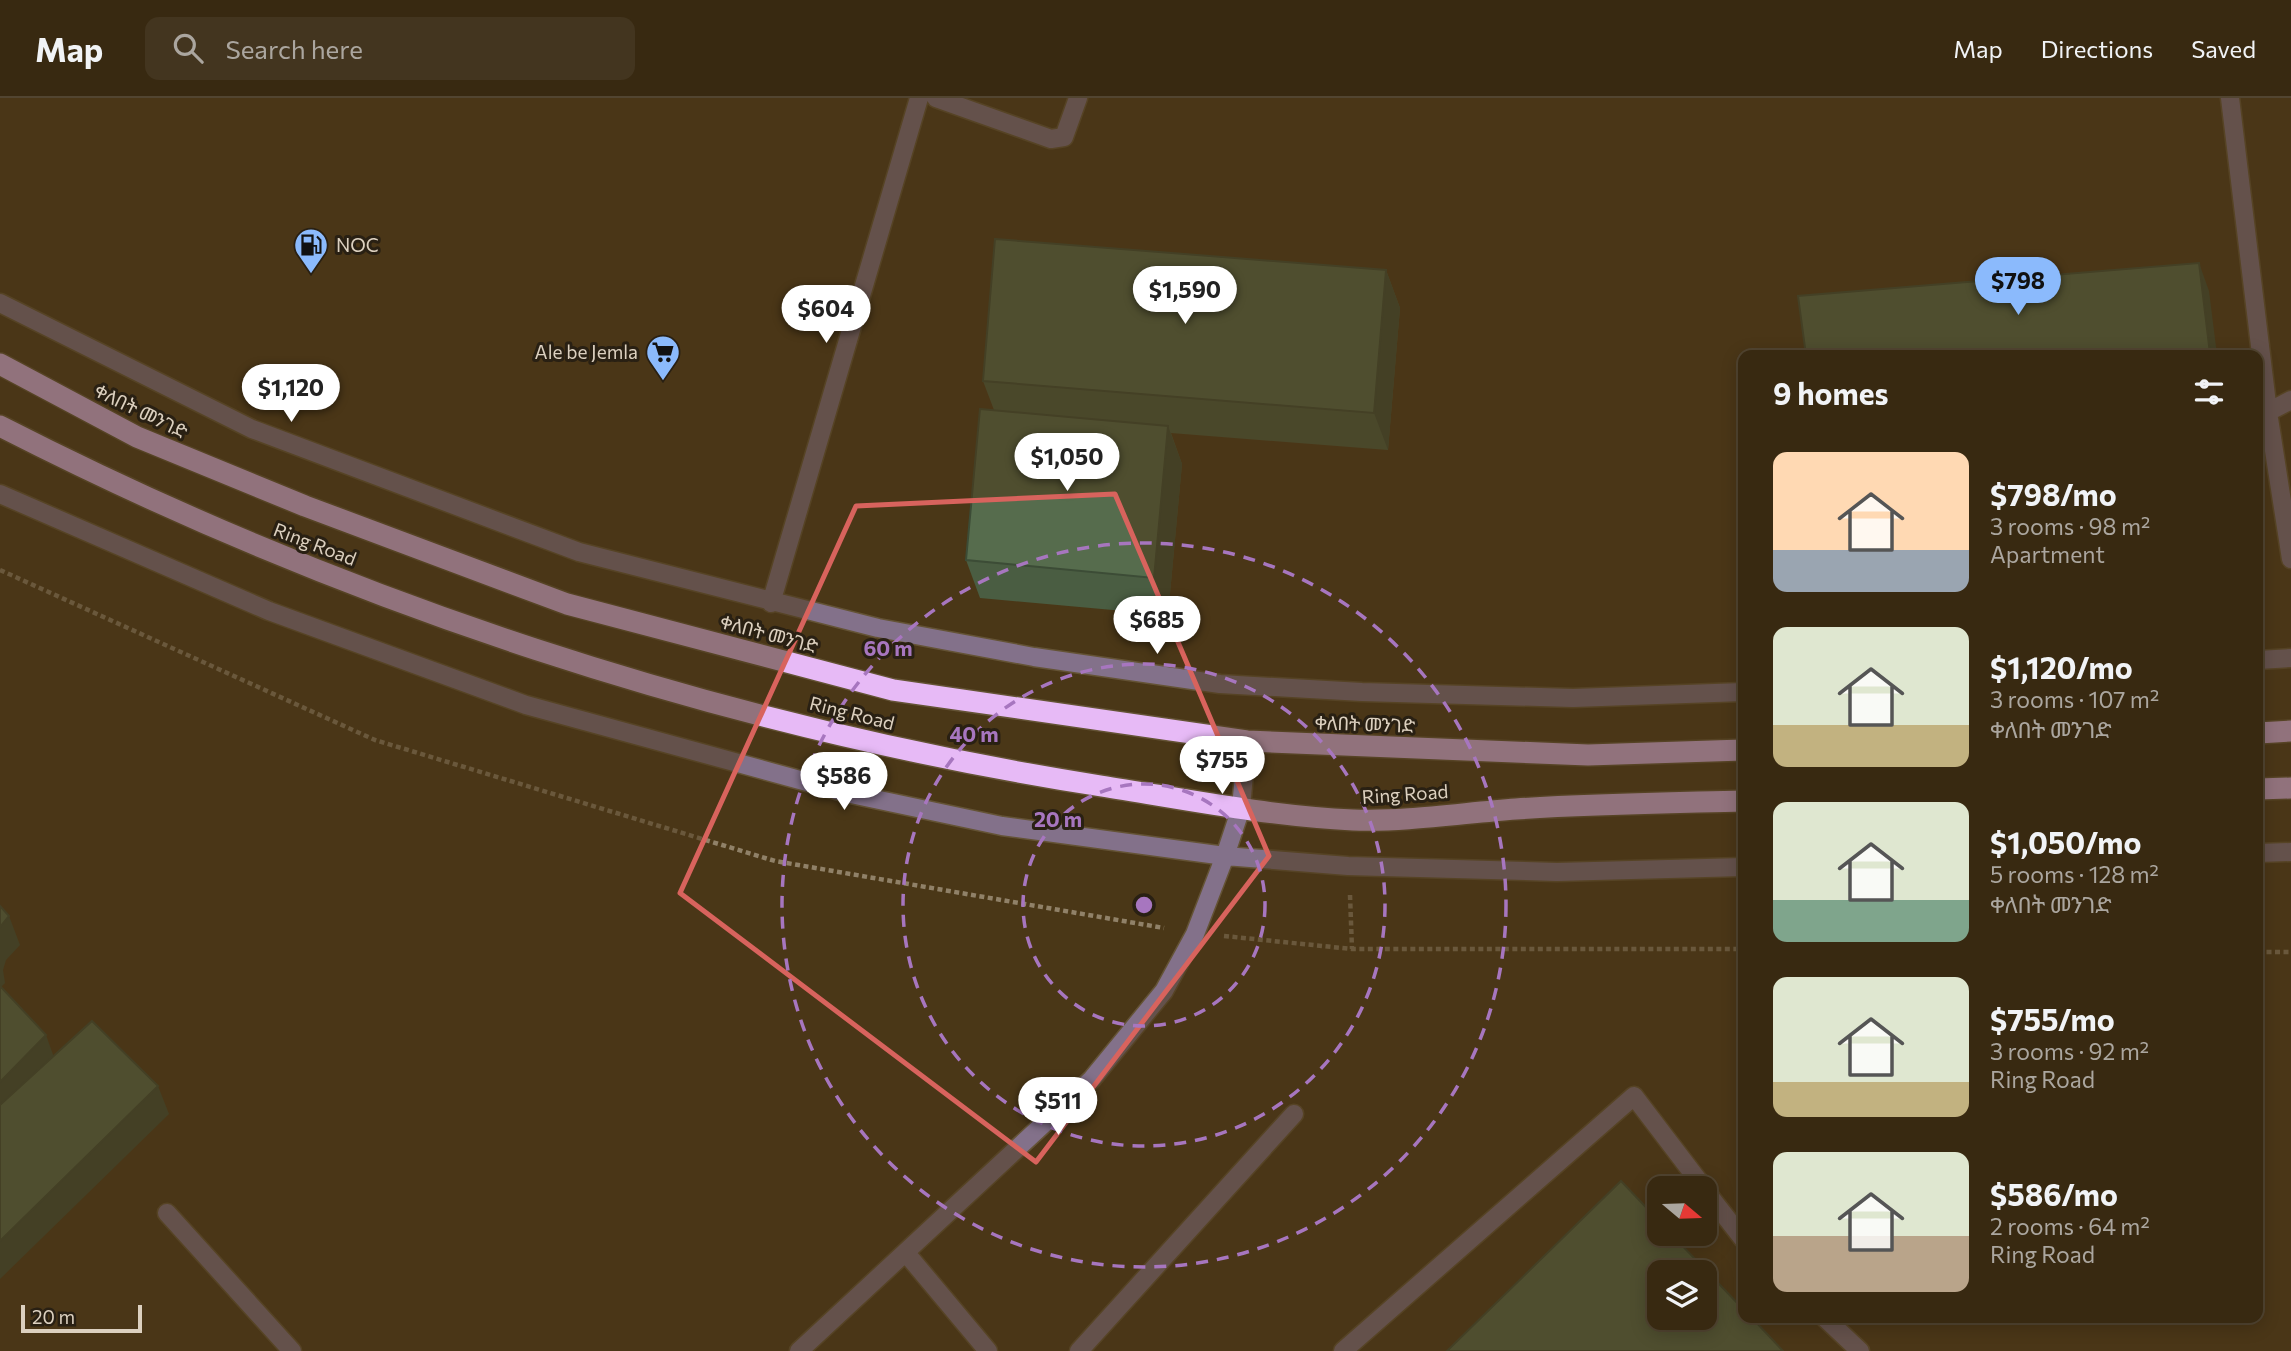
<!DOCTYPE html>
<meta charset="utf-8">
<style>
body{margin:0;font-family:Commissioner,"Noto Sans Ethiopic",sans-serif;background:#43351f;color:#f1f3f6;height:100vh;display:flex;flex-direction:column;font-size:26px;white-space:nowrap}
*{box-sizing:border-box;margin:0}
p{font-size:23px;color:#aba69f}
.icon{flex:none;width:38px;height:38px;fill:none;stroke:currentColor;stroke-width:2;stroke-linecap:round;stroke-linejoin:round}
.map{position:relative;flex:1;overflow:hidden}
.drawer{position:absolute;left:1738px;top:252px;width:525px;height:973px;display:flex;flex-direction:column;background:#382911;border-radius:14px;box-shadow:0 4px 18px #0003,0 0 0 2px #524531}
.drawer>*{flex:none}
.needle{width:46px;rotate:109deg}
.buttons{position:absolute;left:1647px;top:1078px;display:grid;gap:14px}
.buttons a{display:grid;place-items:center;width:70px;height:70px;border-radius:14px;background:#382911;box-shadow:0 4px 18px #0003,0 0 0 2px #524531;font-size:35px}
.scale{position:absolute;left:21px;bottom:18px;width:121px;box-sizing:border-box;padding-left:7px;border:4px solid #dcd0bf;border-top:0;font-size:19px;line-height:24px;white-space:nowrap;color:#dcd0bf;-webkit-text-stroke:5px #292013;paint-order:stroke}
.price{position:absolute;translate:-50% -60px;padding:0 16px;border-radius:24px;background:#fff;color:#222;font-size:23px;line-height:46px;filter:drop-shadow(0 2px 4px #0008)}
.price::after{content:'';position:absolute;left:50%;top:42px;width:21px;height:16px;margin-left:-10px;background:inherit;clip-path:polygon(0 0,100% 0,50% 100%)}
.price.on{background:#8bbafc;color:#111}
ul{padding:0;list-style:none}
li{display:flex;align-items:center;gap:21px;height:175px;padding:0 35px}
li span{display:grid;place-items:center;flex:none;width:196px;height:140px;border-radius:14px;color:#555}
li>.icon{margin-inline-start:auto}
span .icon{width:84px;height:84px;fill:#fffc;stroke-width:1}
li b{font-size:30px}
h2{display:flex;justify-content:space-between;align-items:center;height:84px;padding:0 35px;font-size:30px}
header{display:flex;align-items:center;gap:42px;box-sizing:border-box;height:98px;padding:0 35px;background:#382911;border-bottom:2px solid #524531}
header strong{font-size:33px}
nav{display:flex;gap:38px;margin-inline-start:auto;font-size:24px}
.search{width:490px;height:63px;background:#43351f;display:flex;align-items:center;gap:18px;box-sizing:border-box;padding:0 24px;border-radius:14px;color:#aba69f;font-size:26px}
.map>svg:first-child{display:block}
.lines{fill:none;stroke-linecap:round;stroke-linejoin:round}
.minor-casing{stroke:#645335;stroke-width:21}
.highway-casing{stroke:#645335;stroke-width:24}
.path{stroke:#908168;stroke-width:4.5;stroke-dasharray:5 3.5;stroke-linecap:butt}
.minor{stroke:#83718a;stroke-width:18}
.highway{stroke:#e7baf6;stroke-width:21}
.wall{fill:#4a5d42}
.shaded-wall{fill:#3c4c36}
.building{fill:#566c4d;stroke:#3c4c36;stroke-width:2;fill-rule:evenodd}
.marked{fill:none;stroke:#d8635d;stroke-width:5;stroke-linejoin:round}
.ring{fill:none;stroke:#a776bf;stroke-width:3.5;stroke-dasharray:12 9}
.labels{text-anchor:middle;stroke-width:6;stroke-linejoin:round;paint-order:stroke}
.poi-label{font-size:19px;fill:#dcd0bf;stroke:#292013;text-anchor:start}
.street-label{font-size:19px;fill:#dcd0bf;stroke:#292013}
.centre{fill:#a776bf;stroke:#292013;stroke-width:3.5}
.ring-label{font-size:21px;text-anchor:middle;font-weight:bold;fill:#a776bf;stroke:#292013;stroke-width:6;stroke-linejoin:round;paint-order:stroke}
</style>
<header>
<strong>Map</strong>
<div class="search"><svg class="icon" aria-label="search" viewBox="0 0 24 24"><circle cx="10" cy="10" r="6"/><path d="M15 15l6 6"/></svg>Search here</div>
<nav><a>Map</a><a>Directions</a><a>Saved</a></nav>
</header>
<div class="map">
<svg width="2291" height="1253" viewBox="0 0 2291 1253">
<rect width="100%" height="100%" fill="#4a3717"/>
<g class="lines">
<g class="minor-casing">
<path id="minor" d="M936,0L1051,41L1064,39L1078,0
M2230,0L2268,314L2291,461
M0,205L252,331L579,454L878,530L1034,559L1220,586L1362,594L1573,600L1743,594
M2268,314L2291,302
M0,396L269,513L526,607L851,696L1002,728L1225,758L1348,768L1557,774L1743,769
M771,505L919,0
M2258,562L2291,560
M2258,755L2291,754
M1704,1091L1743,1141
M167,1115L292,1253
M906,1155L988,1253
M1825,1220L1860,1253
M799,1253L1092,981L1164,893L1195,836L1225,758L1241,710L1247,643
M1079,1253L1294,1016
M1343,1253L1634,998L1704,1090"/>
</g>
<g class="highway-casing">
<path id="highway" d="M0,266L137,339L305,408L567,506L893,592L1247,643L1588,657L1743,652
M0,328C344,504 719,628 1101,688C1184,701 1268,718 1353,722C1406,724 1462,715 1516,711C1592,706 1667,705 1743,703
M2258,635L2291,633
M2258,691L2291,690"/>
</g>
<path class="path" d="M0,472L375,642L775,763L1164,830
M1350,797L1352,851
M1224,838L1352,851H1743
M2258,854H2291"/>
<use href="#minor" class="minor"/>
<use href="#highway" class="highway"/>
</g>
<path class="wall" d="M1386,172L1400,210L1388,352L1171,335L1182,366L1168,517L980,500L966,462L994,312L983,283Z"/>
<path class="shaded-wall" d="M2199,165L2209,193L2217,257H2210V256Z
M1386,172L1400,210L1388,352L1374,315Z
M1168,328L1182,366L1168,517L1154,480Z
M9,818L20,847L6,862L3,872L5,885L0,890V829Z
M46,937L56,965L0,1022V984Z
M158,988L169,1016L0,1181V1143Z"/>
<path class="building" d="M995,141L1386,172L1374,315L983,283Z
M2199,165L2210,256L2207,257H1806L1798,198Z
M980,311L1168,328L1154,480L966,462Z
M0,808L9,818L0,829Z
M0,888L46,937L0,984Z
M92,923L158,988L0,1143V1007Z
M1621,1083L1659,1123V1136H1671L1743,1211V1220H1752L1783,1253H1447ZM1659,1174H1704V1220H1659Z"/>
<path d="M0 0H2291V1253H0ZM1115,396L1269,758L1036,1064L680,795L856,408Z" fill="#4a3717" fill-opacity=".55" fill-rule="evenodd"/>
<path class="marked" d="M1115,396L1269,758L1036,1064L680,795L856,408Z"/>
<g class="ring">
<circle cx="1144" cy="807" r="121"/>
<circle cx="1144" cy="807" r="241"/>
<circle cx="1144" cy="807" r="362"/>
</g>
<defs>
<g id="fuel-pin" transform="scale(1.75)"><path d="M0 17L-7.5 6A9.5 9.5 0 1 1 7.5 6Z" fill="#8bbafc" stroke="#292013"/><path d="M-5.5-6h7V0h2V4h1.3V-2.5L3-4.5l.8-.8L6-3V5H2.5V1h-1V6h-7ZM-4.2-4.7v3.2H.2V-4.7Z" fill="#111"/></g>
<g id="supermarket-pin" transform="scale(1.75)"><path d="M0 17L-7.5 6A9.5 9.5 0 1 1 7.5 6Z" fill="#8bbafc" stroke="#292013"/><path d="M-6-5.5h2.5l.6 2H6L4.5 2H-2.5L-4.4-4H-6ZM-1.5 3.2a1.3 1.3 0 1 0 .1 0ZM3 3.2a1.3 1.3 0 1 0 .1 0Z" fill="#111"/></g>
</defs>
<g fill-rule="evenodd">
<use href="#fuel-pin" x="311" y="147"/>
<use href="#supermarket-pin" x="663" y="254"/>
</g>
<g class="labels">
<g class="poi-label">
<text x="336" y="154">NOC</text>
<text x="638" y="261" text-anchor="end">Ale be Jemla</text>
</g>
<g class="street-label">
<text transform="translate(141 313) rotate(26)" y="7">ቀለበት መንገድ</text>
<text transform="translate(315 446) rotate(21)" y="7">Ring Road</text>
<text transform="translate(769 536) rotate(15)" y="7">ቀለበት መንገድ</text>
<text transform="translate(852 615) rotate(14)" y="7">Ring Road</text>
<text transform="translate(1365 626) rotate(2)" y="7">ቀለበት መንገድ</text>
<text transform="translate(1405 696) rotate(-4)" y="7">Ring Road</text>
</g>
</g>
<circle cx="1144" cy="807" r="10" class="centre"/>
<g class="ring-label">
<text x="888" y="558">60 m</text>
<text x="974" y="644">40 m</text>
<text x="1058" y="729">20 m</text>
</g>
</svg>
<div class="buttons">
<a><svg class="needle" viewBox="-14 -14 28 28"><path d="M0-13l5 13h-10z" fill="#e53935"/><path d="M0 13l5-13h-10z" fill="#aba69f"/></svg></a>
<a><svg class="icon" aria-label="layers" viewBox="0 0 24 24"><path d="M12 4l9 5-9 5-9-5zM3 14l9 5 9-5"/></svg></a>
</div>
<div class="scale">20 m</div>
<b class="price on" style="left:2018px;top:219px">$798</b>
<b class="price" style="left:1185px;top:228px">$1,590</b>
<b class="price" style="left:826px;top:247px">$604</b>
<b class="price" style="left:291px;top:326px">$1,120</b>
<b class="price" style="left:1067px;top:395px">$1,050</b>
<b class="price" style="left:1157px;top:558px">$685</b>
<b class="price" style="left:1222px;top:698px">$755</b>
<b class="price" style="left:844px;top:714px">$586</b>
<b class="price" style="left:1058px;top:1039px">$511</b>
<section class="drawer">
<h2>9 homes<svg class="icon" aria-label="filters" viewBox="0 0 24 24"><path d="M4 7h16M4 17h16"/><circle cx="9" cy="7" r="2"/><circle cx="15" cy="17" r="2"/></svg></h2>
<ul>
<li><span style="background:linear-gradient(#ffd9b3 70%,#9aa5b1 0)"><svg class="icon" aria-label="home" viewBox="0 0 24 24"><path d="M3 11l9-7 9 7M6 9v11h12V9"/></svg></span><div><b>$798/mo</b><p>3 rooms · 98 m²</p><p>Apartment</p></div></li>
<li><span style="background:linear-gradient(#dfe7d0 70%,#c2b280 0)"><svg class="icon" aria-label="home" viewBox="0 0 24 24"><path d="M3 11l9-7 9 7M6 9v11h12V9"/></svg></span><div><b>$1,120/mo</b><p>3 rooms · 107 m²</p><p>ቀለበት መንገድ</p></div></li>
<li><span style="background:linear-gradient(#dfe7d0 70%,#7fa58c 0)"><svg class="icon" aria-label="home" viewBox="0 0 24 24"><path d="M3 11l9-7 9 7M6 9v11h12V9"/></svg></span><div><b>$1,050/mo</b><p>5 rooms · 128 m²</p><p>ቀለበት መንገድ</p></div></li>
<li><span style="background:linear-gradient(#dfe7d0 75%,#c2b280 0)"><svg class="icon" aria-label="home" viewBox="0 0 24 24"><path d="M3 11l9-7 9 7M6 9v11h12V9"/></svg></span><div><b>$755/mo</b><p>3 rooms · 92 m²</p><p>Ring Road</p></div></li>
<li><span style="background:linear-gradient(#dfe7d0 60%,#b9a48a 0)"><svg class="icon" aria-label="home" viewBox="0 0 24 24"><path d="M3 11l9-7 9 7M6 9v11h12V9"/></svg></span><div><b>$586/mo</b><p>2 rooms · 64 m²</p><p>Ring Road</p></div></li>
</ul>
</section>
</div>
